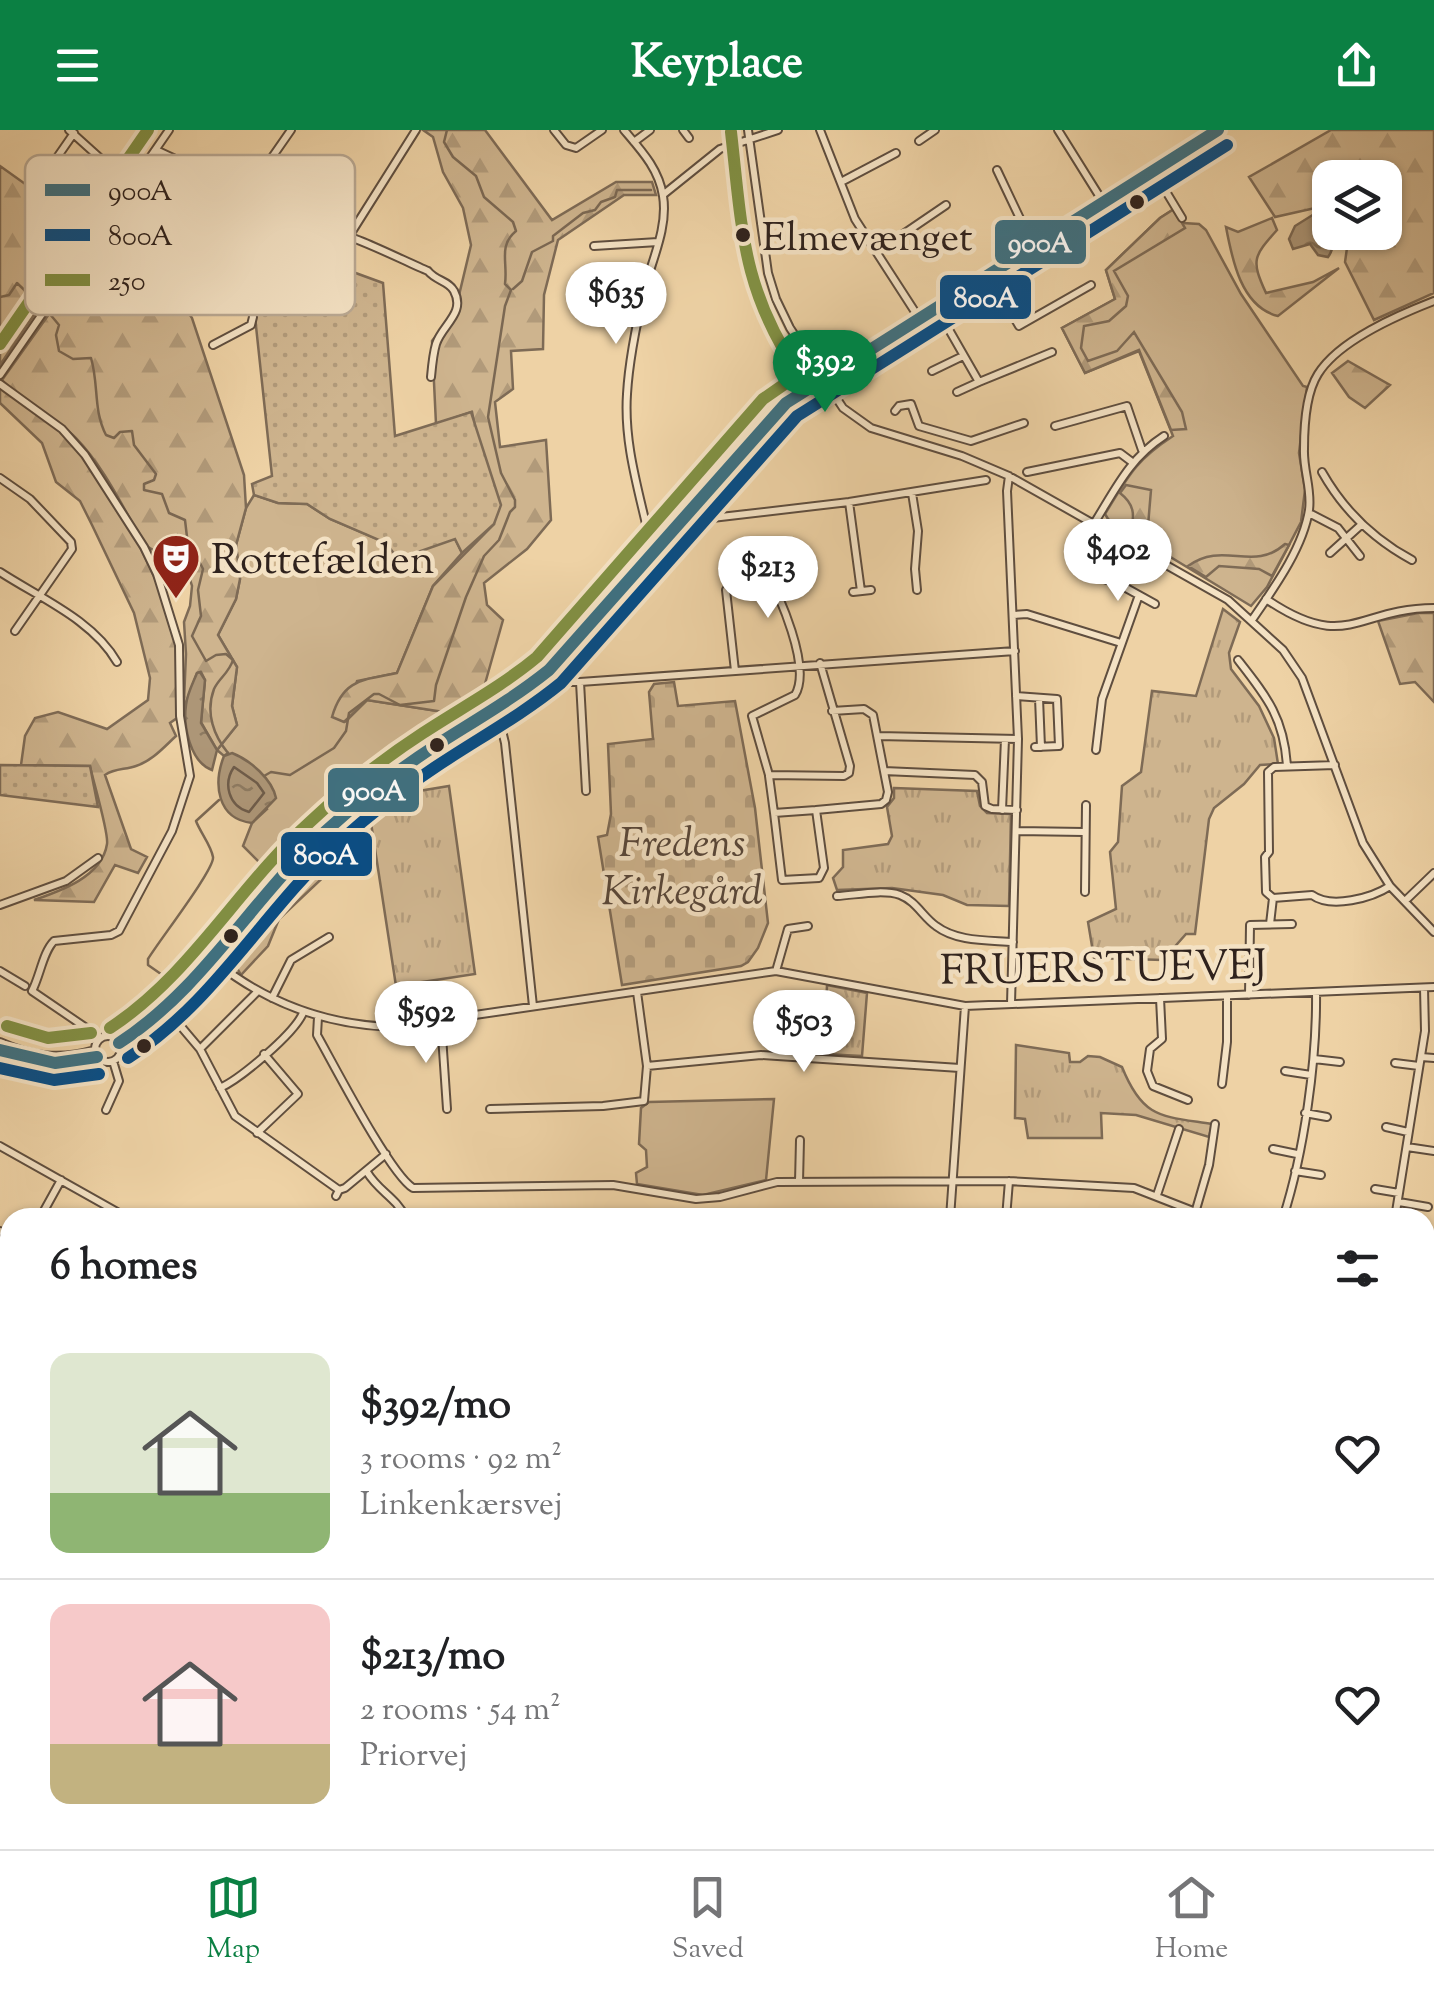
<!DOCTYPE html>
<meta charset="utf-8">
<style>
body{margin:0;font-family:"Sorts Mill Goudy",serif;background:#f6f6f6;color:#202124;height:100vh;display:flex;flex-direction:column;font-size:38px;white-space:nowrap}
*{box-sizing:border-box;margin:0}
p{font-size:32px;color:#757577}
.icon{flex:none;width:55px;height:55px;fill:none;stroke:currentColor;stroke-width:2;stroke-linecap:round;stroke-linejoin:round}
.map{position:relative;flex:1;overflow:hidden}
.sheet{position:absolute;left:0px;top:1078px;width:1435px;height:642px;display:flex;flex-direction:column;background:#fff;border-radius:30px 30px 0 0;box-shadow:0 2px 8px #0004}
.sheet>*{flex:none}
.controls{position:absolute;left:1312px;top:30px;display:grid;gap:20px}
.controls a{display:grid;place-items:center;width:90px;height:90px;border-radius:20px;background:#fff;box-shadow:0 2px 8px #0004;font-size:50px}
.price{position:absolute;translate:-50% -85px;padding:0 22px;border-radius:35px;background:#fff;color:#222;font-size:32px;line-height:65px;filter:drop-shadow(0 2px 5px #0008)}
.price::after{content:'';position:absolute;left:50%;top:60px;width:30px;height:22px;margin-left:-15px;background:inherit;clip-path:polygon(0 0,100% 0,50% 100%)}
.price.on{background:#0b8043;color:#fff}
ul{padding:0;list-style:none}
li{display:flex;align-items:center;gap:30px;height:250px;padding:0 50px}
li+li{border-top:2px solid #e0e0e0}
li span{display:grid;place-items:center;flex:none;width:280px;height:200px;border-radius:20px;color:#555}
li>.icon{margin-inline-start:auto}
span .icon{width:120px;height:120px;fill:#fffc;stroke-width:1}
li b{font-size:42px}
h2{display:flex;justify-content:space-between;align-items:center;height:120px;padding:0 50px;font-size:42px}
header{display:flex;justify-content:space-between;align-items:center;height:130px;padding:0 50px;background:#0b8043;color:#fff;font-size:45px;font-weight:700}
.tab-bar{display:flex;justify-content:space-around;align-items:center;height:140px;border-top:2px solid #e0e0e0;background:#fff;font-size:28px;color:#757577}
.tab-bar a{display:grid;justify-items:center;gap:5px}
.tab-bar .on{color:#0b8043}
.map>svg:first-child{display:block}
.grass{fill:#ceb48e;stroke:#7e6b56;stroke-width:2.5}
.forest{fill:url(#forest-firs);stroke:#7e6b56;stroke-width:2.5}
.cemetery{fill:url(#cemetery-stones);stroke:#7e6b56;stroke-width:2.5}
.park{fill:url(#park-tufts);stroke:#7e6b56;stroke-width:2.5}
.garden{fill:url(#garden-dots);stroke:#7e6b56;stroke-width:2.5}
.water{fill:url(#water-ripples);stroke:#7b6853;stroke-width:2.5}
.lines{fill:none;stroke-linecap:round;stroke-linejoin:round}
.shore{stroke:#6e5c4a;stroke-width:2.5}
.stream{stroke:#7b6853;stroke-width:2.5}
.ferry{stroke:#5b4b3c;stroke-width:2.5;stroke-dasharray:12 10;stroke-linecap:butt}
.minor-casing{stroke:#5f4e3f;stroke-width:10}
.minor{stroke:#f4e2c4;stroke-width:6}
.bus-1-casing{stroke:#f4e2c4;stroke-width:20}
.bus-2-casing{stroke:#f4e2c4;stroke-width:20}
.bus-3-casing{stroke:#f4e2c4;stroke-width:20}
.bus-1{stroke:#3e7182;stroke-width:12}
.bus-2{stroke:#064d87;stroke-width:12}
.bus-3{stroke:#819043;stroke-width:12}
.bus-dot{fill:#2f221d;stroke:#f4e2c4;stroke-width:4}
.labels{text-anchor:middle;stroke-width:9;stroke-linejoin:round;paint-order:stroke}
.bus-label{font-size:40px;fill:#2f221d;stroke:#f4e2c4;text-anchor:start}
.poi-label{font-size:42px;fill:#2f221d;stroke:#f4e2c4;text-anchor:start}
.park-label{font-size:42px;font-style:italic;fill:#574639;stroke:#f4e2c4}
.street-label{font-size:42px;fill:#2f221d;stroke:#f4e2c4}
.key{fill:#f4e2c4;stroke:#b9a892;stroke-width:2.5}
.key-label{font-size:28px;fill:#2f221d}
.line-badge{stroke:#f4e2c4;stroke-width:4}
.badge-label{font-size:28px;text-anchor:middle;font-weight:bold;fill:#fff}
</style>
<header><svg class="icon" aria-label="menu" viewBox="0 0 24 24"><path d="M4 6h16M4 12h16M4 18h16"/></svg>Keyplace<svg class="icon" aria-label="share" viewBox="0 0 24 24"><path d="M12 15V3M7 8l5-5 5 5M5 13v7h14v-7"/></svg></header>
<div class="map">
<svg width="1434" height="1719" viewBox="0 0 1434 1719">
<defs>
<pattern id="forest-firs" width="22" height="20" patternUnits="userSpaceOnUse" patternTransform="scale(2.5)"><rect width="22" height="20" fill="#ceb48e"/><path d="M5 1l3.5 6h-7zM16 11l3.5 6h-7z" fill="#b19a7a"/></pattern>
<pattern id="cemetery-stones" width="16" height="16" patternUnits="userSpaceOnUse" patternTransform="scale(2.5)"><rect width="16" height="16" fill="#ceb48e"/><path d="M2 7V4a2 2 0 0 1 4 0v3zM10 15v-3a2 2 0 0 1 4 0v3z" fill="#b19a7a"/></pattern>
<pattern id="park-tufts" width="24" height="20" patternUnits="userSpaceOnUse" patternTransform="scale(2.5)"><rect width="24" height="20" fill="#ceb48e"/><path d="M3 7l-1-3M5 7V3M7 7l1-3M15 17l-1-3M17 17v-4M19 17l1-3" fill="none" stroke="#b19a7a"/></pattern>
<pattern id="garden-dots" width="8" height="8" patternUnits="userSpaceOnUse" patternTransform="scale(2.5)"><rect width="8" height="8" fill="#ceb48e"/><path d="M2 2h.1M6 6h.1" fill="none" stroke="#b19a7a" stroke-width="1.8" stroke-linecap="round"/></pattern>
<pattern id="water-ripples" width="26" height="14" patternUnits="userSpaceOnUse" patternTransform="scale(2.5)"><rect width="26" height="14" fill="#ad9677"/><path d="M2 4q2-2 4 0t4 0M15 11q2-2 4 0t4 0" fill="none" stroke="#8d7a61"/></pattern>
</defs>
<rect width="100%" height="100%" fill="#eed2a5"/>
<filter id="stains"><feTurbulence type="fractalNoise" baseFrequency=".002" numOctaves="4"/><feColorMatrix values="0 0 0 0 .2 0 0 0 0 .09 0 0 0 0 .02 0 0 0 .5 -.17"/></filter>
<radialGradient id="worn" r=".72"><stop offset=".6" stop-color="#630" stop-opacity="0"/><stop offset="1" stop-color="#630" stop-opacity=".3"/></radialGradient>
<path class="grass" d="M1174,79L1183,93L1199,94L1206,100L1241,164L1303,256L1307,257L1299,323L1305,360L1301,392L1267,457L1251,476L1108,389L1105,384C1129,345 1135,331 1173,306L1139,221L1085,243L1062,198L1115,169L1106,140L1160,88Z
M254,365L278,373L307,374L330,389L387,413L455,409L462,423L433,456L397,543L357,551L345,592L367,570L463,585L364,655L268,741L243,716L252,693L267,679L228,623L224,626L217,620L237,595L232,576L237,537L218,505L236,469L240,449L236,415L246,378Z
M774,969L766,1050L703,1065L637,1054L636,1043L647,1037L646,1020L639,1014L641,978L649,972Z"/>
<path class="forest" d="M423,0H485L552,90L616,52H652L656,65H624L558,110L544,165L543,219L511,221L513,259L495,272L500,317L546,310L551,390L527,419L484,453L487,475L503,490L479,575L463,585L367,570L344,592L332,587C343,549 363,550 397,543L433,456L494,394L472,282L436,294L432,211L455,182L471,115L463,78L443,42L433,7Z
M1331,0H1434V163L1374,190L1345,132L1348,111L1344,103L1385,102V48H1330V82L1315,78L1275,87L1249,47Z
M0,36L91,101L0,235Z
M1174,79L1185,98L1114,141L1128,166L1126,176L1109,191L1084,196L1081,218L1088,231L1117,221L1134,202L1182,282L1186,299L1171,300L1139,220L1085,243L1062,198L1115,169L1106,140L1160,88Z
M1272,88L1277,100C1253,127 1251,130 1266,163L1313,152L1339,138L1278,186C1241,177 1232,129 1226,97L1238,102Z
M123,121L168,152L192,188L244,345L246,378L236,415L240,449L236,469L218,505L237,537L232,576L237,595L217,620L201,592L205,550L201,542L197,543L186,573L185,597L183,594L186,524L184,492L190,476L192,456L183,427L158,423L145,415C124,380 105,338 76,308C54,286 23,274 2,250L69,156L90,171Z
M1348,231L1390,255L1365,278L1349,267L1332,243Z
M0,256C20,271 44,285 62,302C108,346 167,456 177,519C181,541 178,566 177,588L170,593L176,606C164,617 152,631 136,636C125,640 115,638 105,645L131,719L147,727L138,743L115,735L94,772L34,770C60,761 102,747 107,714C109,703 93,651 90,636L21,635L25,606L35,588L58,582L107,599L148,570L150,548L134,483L92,395L80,371L56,352L42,313L0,273Z
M1126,355L1151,360L1148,396L1164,411L1163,419L1131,401C1135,384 1134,374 1120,363Z
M1285,414L1289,415L1272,446L1259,439L1219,436L1206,447L1188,436C1224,410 1253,443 1285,414Z
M1418,483H1434V572L1415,552L1400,554L1378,491Z
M410,644L416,652L346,714L332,739L279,789L268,816L241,845L232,830L233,812L278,758L329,709Z"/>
<path class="cemetery" d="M674,552L678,576L735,571L755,678L768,793L758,818L748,832L741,836L622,855L598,707L607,705L611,684L608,614L653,609L649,562L654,554Z"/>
<path class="park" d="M1223,479L1240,492L1229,523L1231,539L1259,576L1274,608L1278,634L1260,635L1244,654L1214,678L1209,689L1195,804H1186L1163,830L1094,828L1088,792L1116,779L1110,722L1118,712L1122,656L1141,642L1152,561L1196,566Z
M449,656L475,844L396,856L371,693L407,663Z
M894,658L977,661L980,676L987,683L1011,684L1009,776L967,775L943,765L892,758L837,760L833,748L843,737V720L888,714L892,706L887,677L894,668Z
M827,855L867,863L862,926L824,924Z
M1016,915L1069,923L1070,932H1080L1088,926L1100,927L1122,937C1143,989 1161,986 1212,994L1209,1007L1136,985L1101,983L1102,1008H1028L1025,989L1015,988Z"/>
<path class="garden" d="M242,65L328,105L331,134L383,153L395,306L471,282L501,375L494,394L462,423L455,409L398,429L386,413L330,389L307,374L278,373L254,365L252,354L272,346Z
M0,635L90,636L98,677L0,665Z"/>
<path class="water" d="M1319,81C1330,93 1339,112 1328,127L1318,125L1310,114L1293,119L1289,109L1295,96Z
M200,542L205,550L201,593L217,620L212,640C190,632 183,596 186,575C187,564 193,553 197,543Z
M232,623C250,630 272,649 276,668L252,693C217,689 213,654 224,626Z
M0,1392H10V1710H1425L1424,1719H0V1464L4,1448Z"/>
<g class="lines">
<path class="shore" d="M234,637L257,653L264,663L249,682C228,676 223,653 234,637Z"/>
<path class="stream" d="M513,159L522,151L532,122L553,111V106L583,83L595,80L601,72L615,67L617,60H651
M0,167L9,165L17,153L41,176
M49,183L59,195L56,205L59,221L73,229L91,228C99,255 93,280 106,305L114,308L120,302L132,301L134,315L156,344L154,350L144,354V360L162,364L169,383L185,390L187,407L203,439L198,460L201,486L192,506L206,531L216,525L226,524L233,530C229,543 219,548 214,559C205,583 214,606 228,623
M264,646L271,642L290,645L334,618L346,601L349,583L374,564H379L400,575L434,571L436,555L466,467L484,426L499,410L510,382L515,377V370L501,343L488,287L505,176L511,160L505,154C508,132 498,116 516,101L513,92L484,67L476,46L453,27L444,12L447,0
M173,858L171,851L148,835V829C158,812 215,739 213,727C211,715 200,702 196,691L219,670"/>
<path class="ferry" d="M0,1178L10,1181
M1204,1710L1208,1719"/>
<g class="minor-casing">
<path id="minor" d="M69,0L131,56
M554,0L566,15L576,18L602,0
M624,0C641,20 659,39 663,66C668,96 653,128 645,157C637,191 629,229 627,264C624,309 636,351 646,394L649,403L661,414
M683,0L689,8
M748,0L768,143L776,169L790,198L843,278L871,298L962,326L1009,346L1228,470L1283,520L1302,548L1363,713L1390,756L1434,802
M820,0L855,89L919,188
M1058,0L1103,72
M919,11L935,0
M634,12L650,0
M156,20L334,103C350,103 408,133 428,141C436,151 449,151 454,161C466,183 442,195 436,214C433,224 432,236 431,247
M49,39L74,3
M997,40L1033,116
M1153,40L1182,88
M841,52L896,23
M182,56L241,80
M248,62L291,0
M664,64L720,19L778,0
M173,81L236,109H245
M346,103L353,100L416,0
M165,108L239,141L248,142
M594,116L658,112
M877,122L946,75
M989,145L1019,196L1091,155
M936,177L979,252L1052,222
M213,215L251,195L253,187L239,59
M932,241L963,226
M0,245L169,0
M0,254L62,299L85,325L144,417L157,444L179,515L180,586L190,646L172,701L119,801L111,805L54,811C43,822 40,846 32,861L101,908
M957,262L979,252
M895,281L899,276L911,274L919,296L971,311L1024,293
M1055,296L1127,276L1142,320
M1027,342L1120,323L1132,332
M1322,342C1344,381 1373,409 1412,430
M1009,346L1007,361L1018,609L1011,874
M0,348L30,369L71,412L72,419L15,501
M912,363L918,401L915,439L917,460
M849,372L861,461
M692,378L712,388L849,372L986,350
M1309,383L1338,398L1360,426
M1095,392C1116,358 1130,328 1164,306
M1330,423L1361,395
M764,438C779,464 812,537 795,565L752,586L769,645L844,646L849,643L850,636L820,533
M0,442C40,468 93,490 117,532
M1094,446L1117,453L1155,474
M853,462L871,460
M1266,469C1347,524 1357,478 1434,478
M1013,485L1027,484L1121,513
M1252,490C1274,458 1303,418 1309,380C1312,359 1303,340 1304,319C1304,297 1306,263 1318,244C1339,210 1398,185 1434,171
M1238,530C1267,567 1284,588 1287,636
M549,540L566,552H580L1015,521
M735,541L726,460L730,454L764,438L812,432L813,438
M580,552L586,661
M1016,566L1057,569L1059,616L1035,617
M1039,568L1041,617
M497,580L505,613L533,876
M878,606L1018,609
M1096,620L1102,569L1139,465
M884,641L975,645L982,652L985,676L992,679L1017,680
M769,646L774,683L816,680L824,738L819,748L782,750L774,683
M816,680L881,674L886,670L888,662L873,585L864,579L832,581
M1002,680L1005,609
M1017,701L1084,702
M1085,762L1086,675
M837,766C856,765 882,759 900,765C916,771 923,787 936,796C957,812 988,810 1013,812
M1273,768L1312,765C1331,779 1372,768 1390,756
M1406,770L1434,743
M0,775L66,751L98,728
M1270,794L1273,768L1266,762L1265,727L1269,722L1268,642L1274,637L1335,635
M213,830C266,873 325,895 393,897L776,841L965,876L1434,857
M0,841L25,856
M776,841L788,799L808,796
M1249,865L1250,795L1292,794
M272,868L291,830L329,807
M1160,868L1162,909L1150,919L1147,941L1153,956L1188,970
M173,887L200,919L235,986L339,1060
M318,887L317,905C334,935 390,1044 413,1058L613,1055L696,1069L720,1067L777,1052L1009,1051L1134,1058L1211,1088
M441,891L447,979
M95 919a13 13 0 1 1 26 0a13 13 0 1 1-26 0Z
M0,912C33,927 60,930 95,920
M119,913C198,870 235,786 298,727C340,686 385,648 435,616C474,592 513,571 549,540L786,273L1218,0
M200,919L257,862
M0,920L55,933L97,927
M1421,927L1434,928
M1314,929L1340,932
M1395,933L1419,936
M647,936L761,925L960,938
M0,940L8,923
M1285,941L1311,945
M1222,954L1227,912V866
M220,958C240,949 294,904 303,883
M490,979L603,976L644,971L647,936L637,862
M106,980L119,951L113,931
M1305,983L1327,987
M1386,997L1408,1002
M257,1003L298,964L264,924
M0,1016L128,1088
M1407,1017L1434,1021
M1273,1019L1297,1024
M1295,1041L1321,1045
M367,1042C379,1062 395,1066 406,1088
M799,1052L800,1010
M1375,1059L1399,1063
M1157,1065L1179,999
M336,1066L339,1060L345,1058L386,1024
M1399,1072L1428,1077
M1195,1083L1209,1035L1215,994
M40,1088L61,1050
M950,1088L965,876
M1006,1088L1009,1051
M1283,1088C1304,1023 1317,930 1316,862
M1395,1088L1425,901L1424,858
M0,1101L10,1106
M1425,1156L1434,1158
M1425,1219L1434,1221
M0,1300L10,1296"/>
</g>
<use href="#minor" class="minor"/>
<g class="bus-1-casing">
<path id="bus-1" d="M119,913C204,858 252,768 326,701C360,670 396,641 435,616C474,591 513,569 549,540L786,273L1218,0
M0,920L55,933L97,927"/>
</g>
<g class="bus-2-casing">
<path id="bus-2" d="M128,928C214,873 263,782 337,714C369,685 403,658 440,634C481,607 523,584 561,553L797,286L1227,15
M0,938L54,950L99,944"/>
</g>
<g class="bus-3-casing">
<path id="bus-3" d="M0,214L148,0
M7,896L48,908L91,903
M110,898C191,845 238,757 310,692C345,659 383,629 423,603C461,578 501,557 537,527L763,269L799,244C742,160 742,99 731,2"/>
</g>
<use href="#bus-1" class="bus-1"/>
<use href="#bus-2" class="bus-2"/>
<use href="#bus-3" class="bus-3"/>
</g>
<defs>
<g id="theatre-pin" transform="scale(2.5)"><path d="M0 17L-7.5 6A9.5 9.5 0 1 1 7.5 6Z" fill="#8f2418" stroke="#f4e2c4"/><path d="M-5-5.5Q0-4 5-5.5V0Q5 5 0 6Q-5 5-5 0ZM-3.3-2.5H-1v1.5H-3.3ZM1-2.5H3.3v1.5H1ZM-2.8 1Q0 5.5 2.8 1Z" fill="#fff"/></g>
</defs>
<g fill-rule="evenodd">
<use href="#theatre-pin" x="176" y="428"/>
</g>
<g class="bus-dot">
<circle cx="1137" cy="72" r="9"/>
<circle cx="743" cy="105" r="9"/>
<circle cx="437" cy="615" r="9"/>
<circle cx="231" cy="806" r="9"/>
<circle cx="144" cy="916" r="9"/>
</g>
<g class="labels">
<g class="bus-label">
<text x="762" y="120">Elmevænget</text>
</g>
<g class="poi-label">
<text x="211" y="443">Rottefælden</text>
</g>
<g class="park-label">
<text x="682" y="726">Fredens<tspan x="682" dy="48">Kirkegård</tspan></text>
</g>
<g class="street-label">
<text transform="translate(1103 836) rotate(-1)" y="15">FRUERSTUEVEJ</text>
</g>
</g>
<rect x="25" y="25" width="330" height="160" rx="15" class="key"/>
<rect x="45" y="54" width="45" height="12" fill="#3e7182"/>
<rect x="45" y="99" width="45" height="12" fill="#064d87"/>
<rect x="45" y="144" width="45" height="12" fill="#819043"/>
<g class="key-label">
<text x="108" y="70">900A</text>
<text x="108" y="115">800A</text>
<text x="108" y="160">250</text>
</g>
<g class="line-badge">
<rect x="993" y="88" width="95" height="48" rx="10" fill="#3e7182"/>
<rect x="938" y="143" width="95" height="48" rx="10" fill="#064d87"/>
<rect x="326" y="636" width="95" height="48" rx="10" fill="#3e7182"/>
<rect x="279" y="700" width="95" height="48" rx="10" fill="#064d87"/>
</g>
<g class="badge-label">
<text x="1040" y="122">900A</text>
<text x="986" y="177">800A</text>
<text x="374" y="670">900A</text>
<text x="326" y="734">800A</text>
</g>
<rect width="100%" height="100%" filter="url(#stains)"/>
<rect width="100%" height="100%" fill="url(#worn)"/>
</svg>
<div class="controls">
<a><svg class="icon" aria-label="layers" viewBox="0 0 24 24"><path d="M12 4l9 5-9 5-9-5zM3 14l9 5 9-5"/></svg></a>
</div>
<b class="price" style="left:616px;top:217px">$635</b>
<b class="price on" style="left:825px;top:285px">$392</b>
<b class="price" style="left:1118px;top:474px">$402</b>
<b class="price" style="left:768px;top:491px">$213</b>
<b class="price" style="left:426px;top:936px">$592</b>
<b class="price" style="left:804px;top:945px">$503</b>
<section class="sheet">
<h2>6 homes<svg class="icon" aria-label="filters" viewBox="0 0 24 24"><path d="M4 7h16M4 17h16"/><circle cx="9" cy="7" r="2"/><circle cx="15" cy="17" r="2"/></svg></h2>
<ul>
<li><span style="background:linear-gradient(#dfe7d0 70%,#8fb573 0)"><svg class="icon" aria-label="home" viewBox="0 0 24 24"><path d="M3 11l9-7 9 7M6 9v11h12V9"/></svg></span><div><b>$392/mo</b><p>3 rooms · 92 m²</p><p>Linkenkærsvej</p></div><svg class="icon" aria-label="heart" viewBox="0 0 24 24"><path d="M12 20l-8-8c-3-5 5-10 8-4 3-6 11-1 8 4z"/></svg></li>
<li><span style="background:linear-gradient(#f6c9c9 70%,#c2b280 0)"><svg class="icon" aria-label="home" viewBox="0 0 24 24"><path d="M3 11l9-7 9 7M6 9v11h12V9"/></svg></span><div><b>$213/mo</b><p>2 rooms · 54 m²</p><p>Priorvej</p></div><svg class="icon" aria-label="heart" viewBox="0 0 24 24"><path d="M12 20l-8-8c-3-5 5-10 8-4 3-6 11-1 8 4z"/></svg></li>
</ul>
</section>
</div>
<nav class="tab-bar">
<a class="on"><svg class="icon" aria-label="map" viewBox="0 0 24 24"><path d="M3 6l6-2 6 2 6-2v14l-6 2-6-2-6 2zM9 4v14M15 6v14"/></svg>Map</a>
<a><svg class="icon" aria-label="saved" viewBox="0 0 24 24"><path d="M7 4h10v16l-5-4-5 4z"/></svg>Saved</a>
<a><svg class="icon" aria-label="home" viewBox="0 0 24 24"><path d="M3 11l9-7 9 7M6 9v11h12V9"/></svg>Home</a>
</nav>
